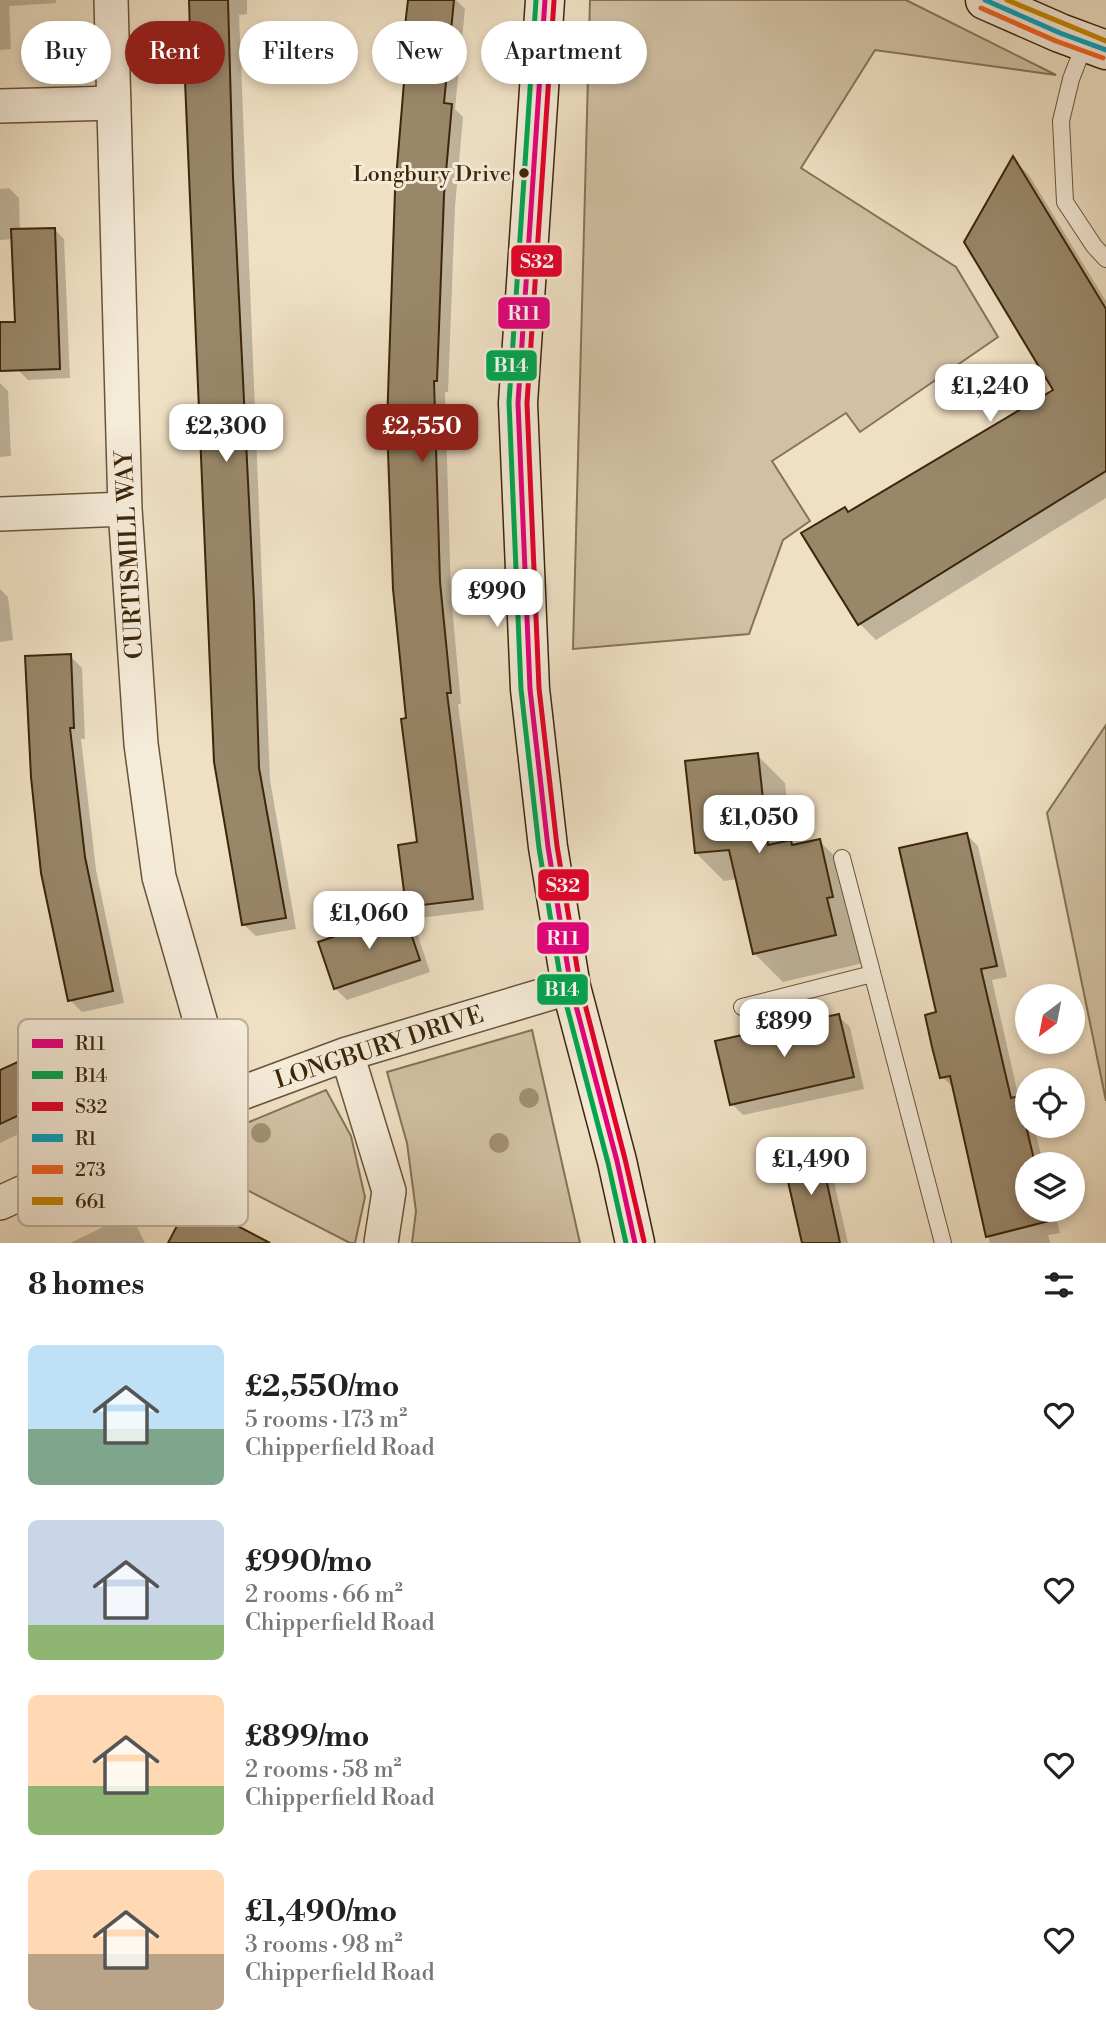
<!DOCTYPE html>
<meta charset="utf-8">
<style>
body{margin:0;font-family:"Libre Bodoni",serif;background:#f6f6f6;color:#222;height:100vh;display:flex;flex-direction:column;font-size:26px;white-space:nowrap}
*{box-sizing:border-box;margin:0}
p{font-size:23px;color:#767676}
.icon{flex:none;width:38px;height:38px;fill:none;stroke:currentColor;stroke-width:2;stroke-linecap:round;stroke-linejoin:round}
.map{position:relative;height:1243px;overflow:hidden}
.details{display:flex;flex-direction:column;background:#fff;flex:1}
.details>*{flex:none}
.guide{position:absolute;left:21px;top:21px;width:700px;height:63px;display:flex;gap:14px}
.needle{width:46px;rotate:212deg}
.fabs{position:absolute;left:1015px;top:984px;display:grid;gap:14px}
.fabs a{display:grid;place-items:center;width:70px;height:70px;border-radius:50%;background:#fff;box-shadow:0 4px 10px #0003;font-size:35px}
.price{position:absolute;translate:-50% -60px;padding:0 16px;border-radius:14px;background:#fff;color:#222;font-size:23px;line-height:46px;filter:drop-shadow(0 2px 4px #0008)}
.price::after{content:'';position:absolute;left:50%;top:42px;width:21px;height:16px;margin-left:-10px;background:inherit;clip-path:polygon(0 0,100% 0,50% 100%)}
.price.active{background:#8f2418;color:#fff}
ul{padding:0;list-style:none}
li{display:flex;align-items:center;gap:21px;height:175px;padding:0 28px}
li span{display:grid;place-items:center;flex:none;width:196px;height:140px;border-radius:10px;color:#555}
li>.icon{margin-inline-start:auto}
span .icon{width:84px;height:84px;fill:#fffc;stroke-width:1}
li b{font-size:30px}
h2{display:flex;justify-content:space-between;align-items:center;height:84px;padding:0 28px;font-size:30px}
.chip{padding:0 24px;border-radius:32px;background:#fff;box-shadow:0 4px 10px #0003;font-size:24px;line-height:63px}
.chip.active{background:#8f2418;color:#fff}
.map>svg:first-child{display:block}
.green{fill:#d1c0a4;stroke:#867356;stroke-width:2}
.shadow{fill:#0003}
.building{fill:#99876a;stroke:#3c2609;stroke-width:2}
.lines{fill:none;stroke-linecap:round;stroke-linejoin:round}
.lane-casing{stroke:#695438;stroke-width:18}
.street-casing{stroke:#695438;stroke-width:36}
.secondary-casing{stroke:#3c2609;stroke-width:41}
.lane{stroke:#f5ebd9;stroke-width:16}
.street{stroke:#f5ebd9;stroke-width:33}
.secondary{stroke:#f5ebd9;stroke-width:38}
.bus-1-casing{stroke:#f5ebd9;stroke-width:10}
.bus-2-casing{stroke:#f5ebd9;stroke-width:10}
.bus-3-casing{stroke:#f5ebd9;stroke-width:10}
.bus-4-casing{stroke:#f5ebd9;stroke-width:10}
.bus-5-casing{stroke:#f5ebd9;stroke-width:10}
.bus-6-casing{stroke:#f5ebd9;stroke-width:10}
.bus-1{stroke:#e5007d;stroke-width:5}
.bus-2{stroke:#00a651;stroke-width:5}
.bus-3{stroke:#e4002b;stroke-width:5}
.bus-4{stroke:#03a2c4;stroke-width:5}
.bus-5{stroke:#f26522;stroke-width:5}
.bus-6{stroke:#c88602;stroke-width:5}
.tree{fill:#a18f73}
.bus-dot{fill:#3c2609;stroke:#f5ebd9;stroke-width:2.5}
.labels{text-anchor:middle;stroke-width:6;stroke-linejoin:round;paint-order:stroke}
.bus-label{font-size:22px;fill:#3c2609;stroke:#f5ebd9;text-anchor:end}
.street-label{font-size:24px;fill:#3c2609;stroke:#f5ebd9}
.key{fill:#f5ebd9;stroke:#beb09b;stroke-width:2}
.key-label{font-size:19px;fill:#3c2609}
.line-badge{stroke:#f5ebd9;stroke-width:2.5}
.badge-label{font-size:19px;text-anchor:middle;font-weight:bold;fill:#fff}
</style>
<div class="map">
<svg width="1106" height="1243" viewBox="0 0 1106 1243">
<rect width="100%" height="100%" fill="#efe0c4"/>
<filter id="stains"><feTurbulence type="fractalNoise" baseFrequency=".00286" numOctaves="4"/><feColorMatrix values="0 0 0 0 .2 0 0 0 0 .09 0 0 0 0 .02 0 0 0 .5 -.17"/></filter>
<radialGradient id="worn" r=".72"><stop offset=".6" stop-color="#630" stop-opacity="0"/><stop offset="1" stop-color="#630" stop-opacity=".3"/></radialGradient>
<path class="green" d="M590,0H906L1056,75L875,50L801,168L956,267L998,337L860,432L846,413L772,461L810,521L783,540L749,634L573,649Z
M1106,725V1101L1047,813Z
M532,1030L580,1243H412L416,1211L407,1143L387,1072Z
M326,1090L351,1136L365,1197L355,1243H350L175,1153Z"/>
<path class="shadow" d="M0,0H56V3L9,6L11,49L0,50Z
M190,0H247V14L239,15L270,780L296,929L256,936L244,925Z
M409,0H456L465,9L455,109L463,117L455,207L448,392H445L451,595L461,704H458L484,910L419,918L408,906L419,844L407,720L406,73L402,69Z
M1013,159L1029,175L1106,301V498L876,640L860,624L849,514L1056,390Z
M9,188L19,198L20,231L54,229L64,239L70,378L28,380L18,370L13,239L0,240V189Z
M0,383L8,391L11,456L0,457Z
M0,589L8,597L13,640L0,642Z
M70,656L82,668L85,739H81L96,870L124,1003L82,1012L70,1000L43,872Z
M757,755L785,783L792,843L795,846L819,841L848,869L863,963L783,982L754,953L737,879L724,881L696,853Z
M967,835L978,846L1007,977L992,980L1019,1099L1027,1107V1125H1034L1043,1164H1027V1209H1054L1060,1233L1048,1235L1050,1243H990L955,1089L942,1077L938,1014Z
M403,915L415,927L430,972L347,1000L335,988Z
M838,1016L850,1027L864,1089L743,1115L732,1104Z
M70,1040L82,1051L97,1084V1096L0,1143V1072Z
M818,1149L829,1160L848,1243H803Z
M126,1216L137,1227L145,1243H70Z"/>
<path class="building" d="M189,0H228L233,177L254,603L259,768L286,918L242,925L214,762L183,34H190Z
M408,0H454L444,103L452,104L444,195L437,381H434L440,582L451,693H447L473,899L406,907L398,845L417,842L401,719L406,718L393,589L387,424L395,191L405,70H400Z
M1013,156L1106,309V471L858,625L801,533L845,507L848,512L1053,390L964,242Z
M55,228L60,369L0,371V322H15L11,229Z
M71,654L74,728H70L85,857L113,991L68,1001L41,873L31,777L25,656Z
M758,753L768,845L791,840L792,845L820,839L833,897L827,898L836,935L753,954L729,850L695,853L685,761Z
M967,833L997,966L981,969L1011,1098L1019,1096L1035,1164H1027V1209H1046L1049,1221L986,1237L950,1076L940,1078L932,1047L925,1015L936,1012L899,848Z
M404,913L420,960L334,989L318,942Z
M839,1014L854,1077L730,1105L715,1041Z
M70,1038L86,1071V1084L0,1124V1070Z
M818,1147L825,1174L840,1243H802L782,1155Z
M190,1201L270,1243H168Z"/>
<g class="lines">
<g class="lane-casing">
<path id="lane" d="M1085,43L1071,79L1061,121L1065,202L1094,246L1106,259
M842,858L943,1243
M742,1007L872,974"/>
</g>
<g class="street-casing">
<path id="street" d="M111,0L125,509L141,744L159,877L223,1100
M0,106L114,103
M0,514L125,509
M347,1054L389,1191L381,1243
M0,1203L223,1100L347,1054L571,987"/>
</g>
<g class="secondary-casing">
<path id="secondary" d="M545,0L518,403L530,689L548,847L571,987L617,1161L635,1243
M985,0L1060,33L1106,50"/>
</g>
<use href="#lane" class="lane"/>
<use href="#street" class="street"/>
<use href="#secondary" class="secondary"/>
<g class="bus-1-casing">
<path id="bus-1" d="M545,0L518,403L530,689L548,847L571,987L617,1161L635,1243"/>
</g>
<g class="bus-2-casing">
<path id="bus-2" d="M536,0L509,402L521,689L539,848L562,988L608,1163L626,1243"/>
</g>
<g class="bus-3-casing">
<path id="bus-3" d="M554,1L527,403L539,688L557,846L580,985L625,1159L644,1241"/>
</g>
<g class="bus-4-casing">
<path id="bus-4" d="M985,0L1060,33L1106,50"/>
</g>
<g class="bus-5-casing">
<path id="bus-5" d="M981,8L1056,41L1103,58"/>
</g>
<g class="bus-6-casing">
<path id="bus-6" d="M1007,0L1106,41"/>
</g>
<use href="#bus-1" class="bus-1"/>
<use href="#bus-2" class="bus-2"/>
<use href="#bus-3" class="bus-3"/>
<use href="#bus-4" class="bus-4"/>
<use href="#bus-5" class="bus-5"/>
<use href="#bus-6" class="bus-6"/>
</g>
<g class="tree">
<circle cx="529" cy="1098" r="10"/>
<circle cx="261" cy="1133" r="10"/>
<circle cx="499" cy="1143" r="10"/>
</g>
<circle class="bus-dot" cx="524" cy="173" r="6"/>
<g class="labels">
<g class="bus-label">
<text x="511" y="181">Longbury Drive</text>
</g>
<g class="street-label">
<text transform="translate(129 555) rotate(-93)" y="8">CURTISMILL WAY</text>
<text transform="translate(379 1047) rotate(-18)" y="8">LONGBURY DRIVE</text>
</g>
</g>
<rect x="18" y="1019" width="230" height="207" rx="10" class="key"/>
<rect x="32" y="1039" width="31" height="9" fill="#e5007d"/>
<rect x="32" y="1071" width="31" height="8" fill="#00a651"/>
<rect x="32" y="1102" width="31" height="9" fill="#e4002b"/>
<rect x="32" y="1134" width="31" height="8" fill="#03a2c4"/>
<rect x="32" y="1165" width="31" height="9" fill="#f26522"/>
<rect x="32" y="1197" width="31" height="8" fill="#c88602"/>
<g class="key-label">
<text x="75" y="1050">R11</text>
<text x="75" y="1082">B14</text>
<text x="75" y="1113">S32</text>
<text x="75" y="1145">R1</text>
<text x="75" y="1176">273</text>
<text x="75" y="1208">661</text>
</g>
<g class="line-badge">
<rect x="510" y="244" width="53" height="34" rx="7" fill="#e4002b"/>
<rect x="497" y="296" width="54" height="34" rx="7" fill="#e5007d"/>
<rect x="485" y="349" width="53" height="33" rx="7" fill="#00a651"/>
<rect x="537" y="868" width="53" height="34" rx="7" fill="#e4002b"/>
<rect x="536" y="921" width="54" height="34" rx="7" fill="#e5007d"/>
<rect x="536" y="973" width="53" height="33" rx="7" fill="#00a651"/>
</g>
<g class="badge-label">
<text x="537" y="268">S32</text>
<text x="524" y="320">R11</text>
<text x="511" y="372">B14</text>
<text x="563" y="892">S32</text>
<text x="563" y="945">R11</text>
<text x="562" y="996">B14</text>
</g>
<rect width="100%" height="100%" filter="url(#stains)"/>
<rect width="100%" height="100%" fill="url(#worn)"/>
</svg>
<div class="fabs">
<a><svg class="needle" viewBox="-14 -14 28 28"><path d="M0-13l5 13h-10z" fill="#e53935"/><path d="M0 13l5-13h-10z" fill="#767676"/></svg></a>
<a><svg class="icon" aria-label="locate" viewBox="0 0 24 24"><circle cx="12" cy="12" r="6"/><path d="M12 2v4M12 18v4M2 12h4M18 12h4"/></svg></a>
<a><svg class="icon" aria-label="layers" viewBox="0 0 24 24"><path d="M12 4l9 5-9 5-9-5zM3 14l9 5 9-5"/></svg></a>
</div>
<b class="price" style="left:990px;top:424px">£1,240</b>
<b class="price" style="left:226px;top:464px">£2,300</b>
<b class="price active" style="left:422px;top:464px">£2,550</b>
<b class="price" style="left:497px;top:629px">£990</b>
<b class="price" style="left:759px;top:855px">£1,050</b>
<b class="price" style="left:369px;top:951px">£1,060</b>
<b class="price" style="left:784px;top:1059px">£899</b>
<b class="price" style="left:811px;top:1197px">£1,490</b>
<div class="guide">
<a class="chip">Buy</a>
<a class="chip active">Rent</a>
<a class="chip">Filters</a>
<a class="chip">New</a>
<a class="chip">Apartment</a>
</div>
</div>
<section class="details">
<h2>8 homes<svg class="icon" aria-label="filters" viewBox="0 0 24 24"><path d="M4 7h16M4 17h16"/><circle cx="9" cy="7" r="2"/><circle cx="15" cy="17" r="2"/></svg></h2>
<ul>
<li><span style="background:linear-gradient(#bfe0f5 60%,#7fa58c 0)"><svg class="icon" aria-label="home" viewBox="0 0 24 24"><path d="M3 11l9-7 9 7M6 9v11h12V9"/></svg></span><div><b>£2,550/mo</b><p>5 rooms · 173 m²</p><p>Chipperfield Road</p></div><svg class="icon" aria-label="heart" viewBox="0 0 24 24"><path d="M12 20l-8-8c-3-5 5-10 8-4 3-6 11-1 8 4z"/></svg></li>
<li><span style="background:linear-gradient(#c9d6e8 75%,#8fb573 0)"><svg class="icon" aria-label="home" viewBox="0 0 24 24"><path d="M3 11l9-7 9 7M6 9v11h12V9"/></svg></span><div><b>£990/mo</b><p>2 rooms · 66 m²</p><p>Chipperfield Road</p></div><svg class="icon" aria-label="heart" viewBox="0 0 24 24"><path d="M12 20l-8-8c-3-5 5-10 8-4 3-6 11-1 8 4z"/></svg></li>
<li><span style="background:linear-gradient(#ffd9b3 65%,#8fb573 0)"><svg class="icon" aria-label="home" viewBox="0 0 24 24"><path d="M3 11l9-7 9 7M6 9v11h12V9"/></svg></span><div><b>£899/mo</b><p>2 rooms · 58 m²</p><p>Chipperfield Road</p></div><svg class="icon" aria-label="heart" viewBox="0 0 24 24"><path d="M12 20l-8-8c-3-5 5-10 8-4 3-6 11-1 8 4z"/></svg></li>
<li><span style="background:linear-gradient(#ffd9b3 60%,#b9a48a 0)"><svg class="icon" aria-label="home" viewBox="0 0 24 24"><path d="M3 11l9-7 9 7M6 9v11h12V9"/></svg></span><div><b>£1,490/mo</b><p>3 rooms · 98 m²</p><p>Chipperfield Road</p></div><svg class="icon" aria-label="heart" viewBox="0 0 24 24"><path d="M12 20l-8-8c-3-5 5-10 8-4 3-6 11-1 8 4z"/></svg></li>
</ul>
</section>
